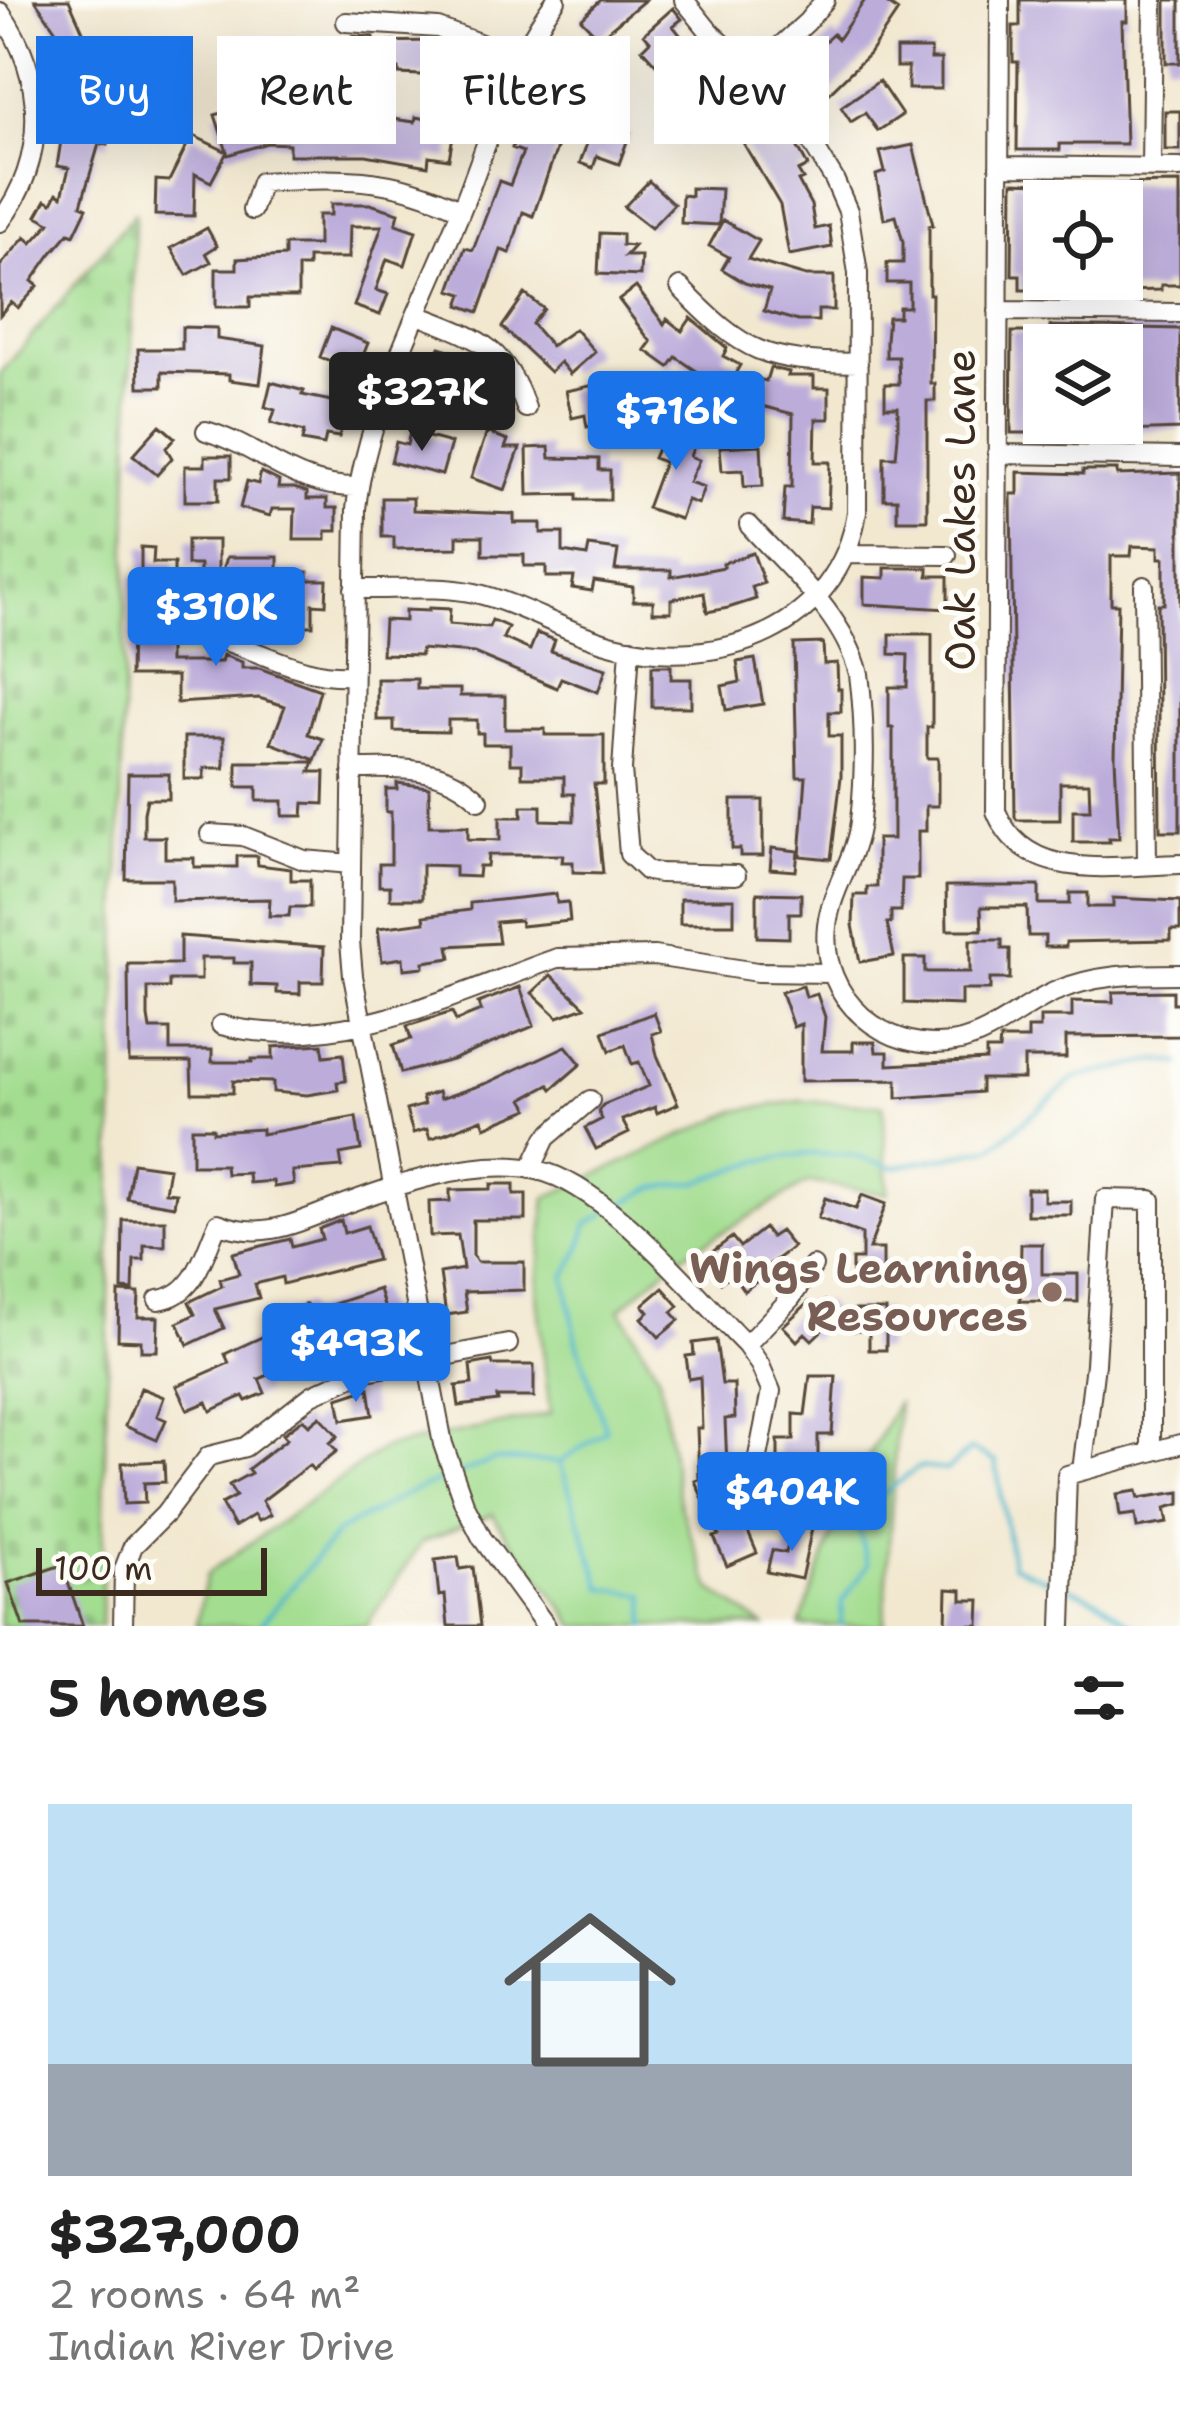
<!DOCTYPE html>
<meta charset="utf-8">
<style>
body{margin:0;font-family:"Shantell Sans",sans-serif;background:#f2f2f2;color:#222;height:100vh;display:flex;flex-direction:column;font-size:45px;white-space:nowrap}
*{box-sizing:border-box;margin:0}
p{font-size:39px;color:#767676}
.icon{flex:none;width:66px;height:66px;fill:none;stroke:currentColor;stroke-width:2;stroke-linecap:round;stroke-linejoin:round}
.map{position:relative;height:1626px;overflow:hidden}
.drawer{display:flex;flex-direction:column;background:#fff;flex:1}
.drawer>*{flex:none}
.top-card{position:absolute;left:36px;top:36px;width:1110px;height:108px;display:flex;gap:24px}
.tools{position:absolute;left:1023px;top:180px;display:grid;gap:24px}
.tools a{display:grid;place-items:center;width:120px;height:120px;border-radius:0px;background:#fff;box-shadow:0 12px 48px #0002;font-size:60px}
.scale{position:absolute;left:36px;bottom:30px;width:231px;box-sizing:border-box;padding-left:12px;border:6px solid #3b2a1e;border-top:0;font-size:33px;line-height:42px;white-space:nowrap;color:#3b2a1e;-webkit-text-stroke:9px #fdfcf7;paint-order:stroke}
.price{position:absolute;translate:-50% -102px;padding:0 27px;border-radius:12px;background:#1a73e8;color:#fff;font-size:39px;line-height:78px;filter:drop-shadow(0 3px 6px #0008)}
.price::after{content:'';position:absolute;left:50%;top:72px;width:36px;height:27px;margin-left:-18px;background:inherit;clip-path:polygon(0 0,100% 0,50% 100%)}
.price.active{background:#222;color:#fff}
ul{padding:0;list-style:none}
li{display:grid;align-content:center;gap:24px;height:636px;padding:0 48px}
li span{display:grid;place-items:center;height:372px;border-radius:0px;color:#555}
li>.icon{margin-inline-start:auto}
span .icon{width:216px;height:216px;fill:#fffc;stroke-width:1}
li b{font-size:51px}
h2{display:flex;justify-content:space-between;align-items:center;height:144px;padding:0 48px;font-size:51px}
.tag{padding:0 42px;border-radius:0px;background:#fff;box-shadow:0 12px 48px #0002;font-size:42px;line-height:108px}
.tag.active{background:#1a73e8;color:#fff}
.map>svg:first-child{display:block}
.cemetery{fill:url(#cemetery-stones);stroke:#6f8457;stroke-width:3}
.park{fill:#a3dd90;stroke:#6f8457;stroke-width:3}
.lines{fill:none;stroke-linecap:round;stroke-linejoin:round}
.stream{stroke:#4db7cb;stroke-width:4.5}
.building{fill:#bbacda}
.minor-casing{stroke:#564639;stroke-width:22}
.minor{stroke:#fff;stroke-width:18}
.education-dot{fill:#8d6e63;stroke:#fdfcf7;stroke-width:4.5}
.labels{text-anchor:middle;stroke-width:10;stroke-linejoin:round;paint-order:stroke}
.street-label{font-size:42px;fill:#3b2a1e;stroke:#fdfcf7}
.education-label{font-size:42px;font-weight:bold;fill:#785e54;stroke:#fdfcf7;text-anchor:end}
</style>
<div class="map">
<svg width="1180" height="1626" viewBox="0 0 1180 1626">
<defs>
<pattern id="cemetery-stones" width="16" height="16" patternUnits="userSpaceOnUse" patternTransform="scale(3)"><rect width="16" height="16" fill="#a3dd90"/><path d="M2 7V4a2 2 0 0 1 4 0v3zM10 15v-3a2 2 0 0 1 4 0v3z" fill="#8dbe7c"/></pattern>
</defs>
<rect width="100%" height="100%" fill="#fdfcf7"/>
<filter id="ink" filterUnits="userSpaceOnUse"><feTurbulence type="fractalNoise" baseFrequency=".00833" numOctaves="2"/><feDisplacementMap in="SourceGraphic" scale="24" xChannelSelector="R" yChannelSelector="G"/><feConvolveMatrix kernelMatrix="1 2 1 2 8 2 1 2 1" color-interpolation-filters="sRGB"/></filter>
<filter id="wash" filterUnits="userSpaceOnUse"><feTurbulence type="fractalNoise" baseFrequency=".004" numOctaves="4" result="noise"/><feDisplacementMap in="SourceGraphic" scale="48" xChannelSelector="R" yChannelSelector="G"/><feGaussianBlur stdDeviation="2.7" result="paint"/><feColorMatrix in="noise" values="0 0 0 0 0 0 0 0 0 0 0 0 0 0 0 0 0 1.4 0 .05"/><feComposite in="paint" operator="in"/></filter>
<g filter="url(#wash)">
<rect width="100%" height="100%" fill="#f2e8d0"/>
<path class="cemetery" d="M135,213L101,1626H0V374Z"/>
<path class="park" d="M800,1101L883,1105L888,1194L809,1182L678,1258L620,1309L659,1376L680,1506L711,1589L764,1626H575C551,1585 516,1555 493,1514L422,1542L366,1626H196L207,1574L384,1448L550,1414L537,1294L546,1198L736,1111Z
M898,1401L884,1626H800L843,1504Z"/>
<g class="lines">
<path class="stream" d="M615,1209L652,1188L698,1182L759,1161L805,1154L849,1155L894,1167L992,1148L1075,1078L1159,1060L1180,1064
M560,1462L606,1431L577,1342L565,1277L583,1243L587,1224L605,1214
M458,1474L495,1460L560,1462L602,1588L645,1595L646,1626
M1067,1587L1098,1600L1134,1626
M259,1626L338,1532L408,1493L447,1478
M841,1626L842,1601L868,1565L855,1515L919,1467L947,1470L971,1449L996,1462L1012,1565L1056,1583"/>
</g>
<g id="blocks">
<path class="building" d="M35,0H69L96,61L106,60L112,117L108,145L99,144L81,205L87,208L74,235L69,233L51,254L32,281L38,286L18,308L11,302L0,315V266L25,237L32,243L50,223L37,216L46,200L52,203L57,193L62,196L69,168L57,166L64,122L76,124L78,108L76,88H72V82L61,83L58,60L50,38L59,35Z
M601,0H645L599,38L581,19Z
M865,0H882L898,11L869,54L829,93L816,79L824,70L810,56L833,34L838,39Z
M1020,0H1127V21H1122L1126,144H1060V150H1017L1018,62H1013V26H1020Z
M1166,0H1180V63H1166Z
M673,8L682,19L673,26L704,65L715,55L752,89L742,98L755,111L767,137L786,126L808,166L798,171L803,179L798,181L811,205L815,229L829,226L832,247L789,255L780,205L735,129L732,132L668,64L661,70L642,49L650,41L644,34Z
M353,36L373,37V42L435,41L473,55L471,61L483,65L471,99L438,87L442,76L399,74V69H353Z
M896,49H931V59H941V89H908V67H896Z
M562,63L581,70L560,123L565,125L533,216L523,212L510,253L501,250L479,312L459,305L463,294L450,290L465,248L473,250L499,181L510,185L523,152L512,148L519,128L532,132L545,97L537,94L544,77L555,81Z
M879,81L902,115L878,131L865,113L851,122L841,107Z
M252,104L253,107L300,108V115H362L415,122L416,117L455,124L449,159L429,156L428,166L366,155H289V144L267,143L228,155L215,115Z
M1165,111H1180V150H1165Z
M595,121L630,133L619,164L597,156L593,168L580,163Z
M192,135L227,152L211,182L195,174L194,216L155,215L156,180L169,181Z
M913,145L933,225L929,226V294H932L931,384H935V401H927V520H897V499H884V457H896L898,436V407H885V384H899L898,357H886V340L888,317H899V307H909V283H887V263H903V242L896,216L884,219L876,175L885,172L880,152Z
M649,181L674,204L651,228L624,207Z
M1013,182L1090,185V201H1044L1042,290H1020V275H1012Z
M1180,183V285H1161V290L1085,292V279H1122V201H1116V184Z
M691,188L721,189L719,225L681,223L682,195L691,196Z
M331,204H370L399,213L396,224L416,231L405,265L387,259L376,290L388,294L380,315L354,306L382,226H350L349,258H308V267H298V297H250V307H216V269H237V259L285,256V245H318V215H331Z
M723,220L759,241L748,259L806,276H834V310H818V321H798L764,311L770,290L745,283L722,269L729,257L709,246Z
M207,228L217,246L206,253L211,262L187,275L171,248Z
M600,233L622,234V245L634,246L625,256H641L640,276L598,274Z
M636,287L664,324L667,319L682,331L691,318L727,348L723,356L740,365L735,374L766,381L770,368L789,372L788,376H814V388H829V419H816L815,462H830L828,508L810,507L809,524L783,522L785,487H792L793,414L738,400L698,379L701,374L676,357L669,367L645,350L651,342L619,300Z
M525,294L544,309L532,324L551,346L575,329L595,352L570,374L560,362L550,372L502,327Z
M1050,326L1180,329V429L1124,431V384H1134V345H1044L1040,433H1011L1012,332H1050Z
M182,327L217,328V339L265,346L260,384L229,380V374L162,372V387H139L138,349H182Z
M331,328L368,343L360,363L349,358L345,367L320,357Z
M440,347L461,354L454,382L467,366L485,372L481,383L491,387L477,429L456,422L459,412L409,395L423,352L436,356Z
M271,382L304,391L302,395L346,404L339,437L326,435L324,445L302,441L304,432L271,423L275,410L265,407Z
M604,383L612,422L587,427L585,415L572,418L566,391Z
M669,422L699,435L690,456L699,460L689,482L704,487L698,504L687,500L680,519L647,508L664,462L653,458Z
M160,425L175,438L166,448L172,458L157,475L133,455Z
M410,432L451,443L442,475L391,462L396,442L407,445Z
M487,432L508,440L505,448H520L505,490L471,478Z
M761,445L763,486L744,487L743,470L722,471L720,447Z
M549,447L550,458L599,459V470H610V500H577V494L528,495L527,448Z
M205,456H231V478H218V501H185V466H205Z
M1083,470H1117V475L1180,473V831H1160L1158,604H1164V558H1159V547L1132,546L1131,556H1111V604H1118L1115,758L1119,838H1109L1110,842H1073V810H1090L1089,783H1060V820H1017L1015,817L1011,494H1018V472L1083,474Z
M261,472L279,481L278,488H294L307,492V499H327V508H337V531H326V540H294L295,509H272L270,516L240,508L247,481L258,484Z
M382,498H413V510L514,514V523H541V533H563V552L587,556L589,546L618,550L615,570H671V577L724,567L723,563L753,553L764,583L752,587L756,599L728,608L707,612L704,593L671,599V612H653V601H633V587L594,581L592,591L572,588L574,577H546V566H524V555H483V536H457V548L394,549V537H382Z
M187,540H218V577H200V565H187Z
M141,547L154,548L153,563H174V587L153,586L152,639H169V662H221L223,655L242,662V668H259L320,690L308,734L323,739L315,760L271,743L285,706L259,698L177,703V676H130L132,576H141Z
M227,557H278V571L308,572V580H327L326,605L313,604V626H286L287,609H259V596L236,595V577H221Z
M885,568H928V576H948V609L864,604V577L885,578Z
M429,608L450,609L449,624L489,627L492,620L508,627L503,638L530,650L537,633L555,640L551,651L606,669L598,692L561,678L557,688L474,653L421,649V655L382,654L384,620L405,621V610L429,611Z
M890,634H932V727H927V758H938V806H926V831H918V879H902L901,911H891V923H887L894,956L860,962L853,925L854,895H867V887H877V839H893V728H889V687H907L908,655L890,654Z
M823,643L824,664L837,663L838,689H841V712H829V736H841V777L831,859L800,856L806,777H797L794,644Z
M755,659L763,704L726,710L722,686L740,682L737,662Z
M652,666H671V679H691V707H652Z
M377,679H417V689H460V696H505V729H545V735H604V784H594L603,873L573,872V862H562L563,855H488L487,866H479L478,877L455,876V866L422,865V899H390V886H379V864H391V812H386V789H397V783L429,787V826H468V839L500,840V817H522V806H541V820L574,821V794H564V777H522V764H510V744H483V733H477V720H448V732L394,731V720H377Z
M184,737H224V768H204V779H184Z
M237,762H314L310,772H325L324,804L304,803L303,816H283V801H257V787H237Z
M128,774H169V799H147L144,813V837H165V858H194V867H237V856H257L258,865L291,869V880H310V907H290L289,916H269L270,899L172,901V879H126Z
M732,800H763V856H740V849H732Z
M772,848L798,851L796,871L770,869Z
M946,886H1039V904H1070V893H1088V907H1113V898L1180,901V930H1171V940L1066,942V947H1045V936H1028L1027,907H981L982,930H947Z
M757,893L801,894V913H789V938L757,937Z
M556,894L557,903L568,902L570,921L521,926L520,920L496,922L499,943L449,946L451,958L424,962V967L404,969L403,958L382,961L378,928L425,922L424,916L470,910V903Z
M680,899H734V924H680Z
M180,936L324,947L323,982H300V994L277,993V986L251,985V963H234V958H201V980H169V988H148V1017L150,1029H170V1050H212V1062H252V1059H273V1047L322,1044L324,1056L343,1054L346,1081L337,1082L338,1090L307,1095L273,1092V1082L233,1081V1093H192L191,1062H129L128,964H180Z
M970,940H1002V949H1010V979H990V990H961V1005L904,1003V958H925V972H970Z
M551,975L585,1007L558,1017L532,993Z
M803,986L806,997L817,994L825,1017L822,1051H853V1042H875L876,1052H888V1065L986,1060V1050H999L1000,1039H1028V1028H1040V1017H1072V1001L1113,1002V992L1173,991V1003H1180V1036L1066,1037V1058H1024V1079H981V1092L897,1098V1080L801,1081V1024L793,1027L781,992Z
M520,987L534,1026L452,1060L401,1073L393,1045L411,1039L407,1026L452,1012L456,1021L481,1011L478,1003Z
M654,1013L661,1031L652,1034L657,1055L678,1104L657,1113L655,1107L622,1120L629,1133L596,1149L585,1128L602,1119L598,1111L603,1105L649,1086L639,1062L632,1064L625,1045L610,1051L603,1032Z
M566,1046L581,1064L552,1089L549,1085L523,1099L529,1109L485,1127L482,1119L430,1139L427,1129L413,1133L406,1110L424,1105L422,1097L438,1092L440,1099L487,1083Z
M356,1117L361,1150L340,1154L342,1167L292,1171L294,1184L274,1187L273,1181L249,1183L248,1173L226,1174L225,1165H192V1128H213V1132L262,1129V1134Z
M133,1163L169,1168L165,1192L176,1193L174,1206L127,1198Z
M491,1184H514V1194H526V1220H473V1255L477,1262H524V1290L464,1292L467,1312L446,1315L440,1273L463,1269L458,1235L430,1236L429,1202L450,1201V1190L491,1189Z
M1027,1189H1044V1201H1071V1215H1027Z
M862,1195L886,1204L869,1249H883V1282H852V1259H862V1234L818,1218L825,1198L856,1209Z
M123,1220H165V1246L144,1245V1260H134L133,1290L122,1289Z
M341,1220L344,1233L367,1226L377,1260L283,1284L282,1277L255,1284L259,1298L215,1309L224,1328L188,1345L178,1323L195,1314L189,1302L222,1286L220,1279L239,1274L233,1253L290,1239L292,1247L322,1239L319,1229Z
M764,1228L771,1237L780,1231L793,1247L759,1272L763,1277L744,1291L732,1274L721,1282L703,1259L732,1237L740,1247Z
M1021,1244H1042V1274H1078V1302L1020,1301Z
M663,1288L679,1306L672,1312L679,1320L659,1337L642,1318L649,1312L643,1305Z
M379,1289L388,1320L370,1325L373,1337L352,1343L351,1338L316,1353L312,1343L271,1361L276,1372L259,1379L265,1393L246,1401L243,1396L211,1411L207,1402L188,1410L177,1386L229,1363L225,1354L290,1324L285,1313L306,1304L310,1312Z
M119,1292L139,1293L138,1317H158L157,1351H141V1341L118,1340Z
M825,1301L838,1315L812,1340L805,1333L797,1341L783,1326L809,1302L816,1310Z
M847,1310H886V1350H869V1331H847Z
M716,1340L722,1384H734L735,1418L725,1419L727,1466L754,1524L746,1527L757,1553L727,1566L714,1537L719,1535L695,1481L699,1479L697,1428H702L700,1377L689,1379L686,1356L694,1355L693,1343Z
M492,1361L493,1365H534V1397H497L498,1401L459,1406L456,1386L472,1384L470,1365Z
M810,1376H836L832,1435H818V1482H795V1462H778V1440H794V1414L805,1415Z
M141,1388L164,1397L157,1416L166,1420L157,1440L125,1426Z
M369,1388L373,1415L342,1420L338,1398Z
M320,1416L338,1436L330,1443L337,1451L313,1470L309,1465L262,1501L270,1515L258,1521L254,1515L234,1527L221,1504L236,1496L229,1485L251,1473L248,1469L287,1439L283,1434L303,1419L309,1425Z
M164,1461L165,1482L144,1483L145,1503L124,1504L122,1463Z
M1137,1491L1139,1498L1180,1492V1504L1165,1508L1168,1523L1137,1528L1135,1514L1120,1516L1117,1494Z
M792,1523L812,1528L801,1579L767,1572L772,1550L786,1553Z
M458,1557L460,1569L473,1567L480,1626H448L445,1595L439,1596L435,1560Z
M62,1565L83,1626H23L8,1583Z
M947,1589L962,1590V1600H980L979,1625L946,1626Z"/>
</g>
</g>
<g filter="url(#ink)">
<use href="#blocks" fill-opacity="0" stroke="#564639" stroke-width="3"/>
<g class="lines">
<g class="minor-casing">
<path id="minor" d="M1000,0L996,811C1025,885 1115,865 1180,864
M0,12C46,77 48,158 0,222
M346,22L438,28L522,59
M752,72L807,22L825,0
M999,166L1180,168
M1151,168L1153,0
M252,210L261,182C334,177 394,175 461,210
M680,287C746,355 764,361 858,363
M998,311L1180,313
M418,315C476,338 504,344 526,408
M206,431C263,448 293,488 358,487
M997,454L1180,457
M749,525C790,570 843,614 859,674C865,721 865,775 860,821C856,858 831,889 827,926C819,999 886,1055 956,1042C992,1035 1021,1007 1054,992C1095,974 1136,974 1180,974
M846,554L947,555
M1144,586L1147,864
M354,589C393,590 436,585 475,593C523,604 566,633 614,645C719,672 839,628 857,512L858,273L848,211L834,179L798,120L776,93L709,31L684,0
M203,636C256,645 297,679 353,675
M630,648L622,770L629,854L647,871L660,873L736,875
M352,769C399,769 443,764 479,800
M210,834L243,836L304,860L351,864
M221,1025C336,1054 451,996 557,958L654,956L757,972L832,973
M531,1169L546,1138L590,1100
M158,1300C196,1296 204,1253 218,1223C260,1240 292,1225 332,1209C389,1187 475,1156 537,1170C606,1185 695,1294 746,1345L760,1365L771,1391L756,1467L760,1492L772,1514
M746,1345L791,1298L813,1266
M1082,1471L1095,1364L1105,1199L1151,1200V1452
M123,1626L124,1569L133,1546L165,1514L209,1456L245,1447L312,1395L362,1372L508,1344
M546,1626L482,1538L464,1503L443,1444L353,976L350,942L356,509C366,411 425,300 462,208C490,139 511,59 556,0
M1062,1626L1067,1475L1180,1444"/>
</g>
<use href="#minor" class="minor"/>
</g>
</g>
<circle class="education-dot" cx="1052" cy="1292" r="12"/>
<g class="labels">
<g class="street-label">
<text transform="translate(960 510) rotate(-90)" y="15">Oak Lakes Lane</text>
</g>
<g class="education-label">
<text x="1028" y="1283">Wings Learning<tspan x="1028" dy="48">Resources</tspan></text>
</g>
</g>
</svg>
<div class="tools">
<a><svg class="icon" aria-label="locate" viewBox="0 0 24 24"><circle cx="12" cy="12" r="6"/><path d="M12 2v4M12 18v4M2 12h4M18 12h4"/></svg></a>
<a><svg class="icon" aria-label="layers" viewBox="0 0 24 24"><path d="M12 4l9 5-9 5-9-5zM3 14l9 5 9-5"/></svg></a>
</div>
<div class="scale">100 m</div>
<b class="price active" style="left:422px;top:454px">$327K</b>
<b class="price" style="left:676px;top:473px">$716K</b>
<b class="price" style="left:216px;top:669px">$310K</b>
<b class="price" style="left:356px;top:1405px">$493K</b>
<b class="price" style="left:792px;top:1554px">$404K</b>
<div class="top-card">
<a class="tag active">Buy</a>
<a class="tag">Rent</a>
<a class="tag">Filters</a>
<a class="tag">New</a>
</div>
</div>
<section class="drawer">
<h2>5 homes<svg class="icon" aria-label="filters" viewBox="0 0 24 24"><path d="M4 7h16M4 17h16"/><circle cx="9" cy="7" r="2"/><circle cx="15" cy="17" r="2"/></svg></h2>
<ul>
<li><span style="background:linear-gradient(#bfe0f5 70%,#9aa5b1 0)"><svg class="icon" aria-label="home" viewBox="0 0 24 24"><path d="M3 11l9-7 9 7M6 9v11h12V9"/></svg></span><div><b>$327,000</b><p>2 rooms · 64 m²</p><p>Indian River Drive</p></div></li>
</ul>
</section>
